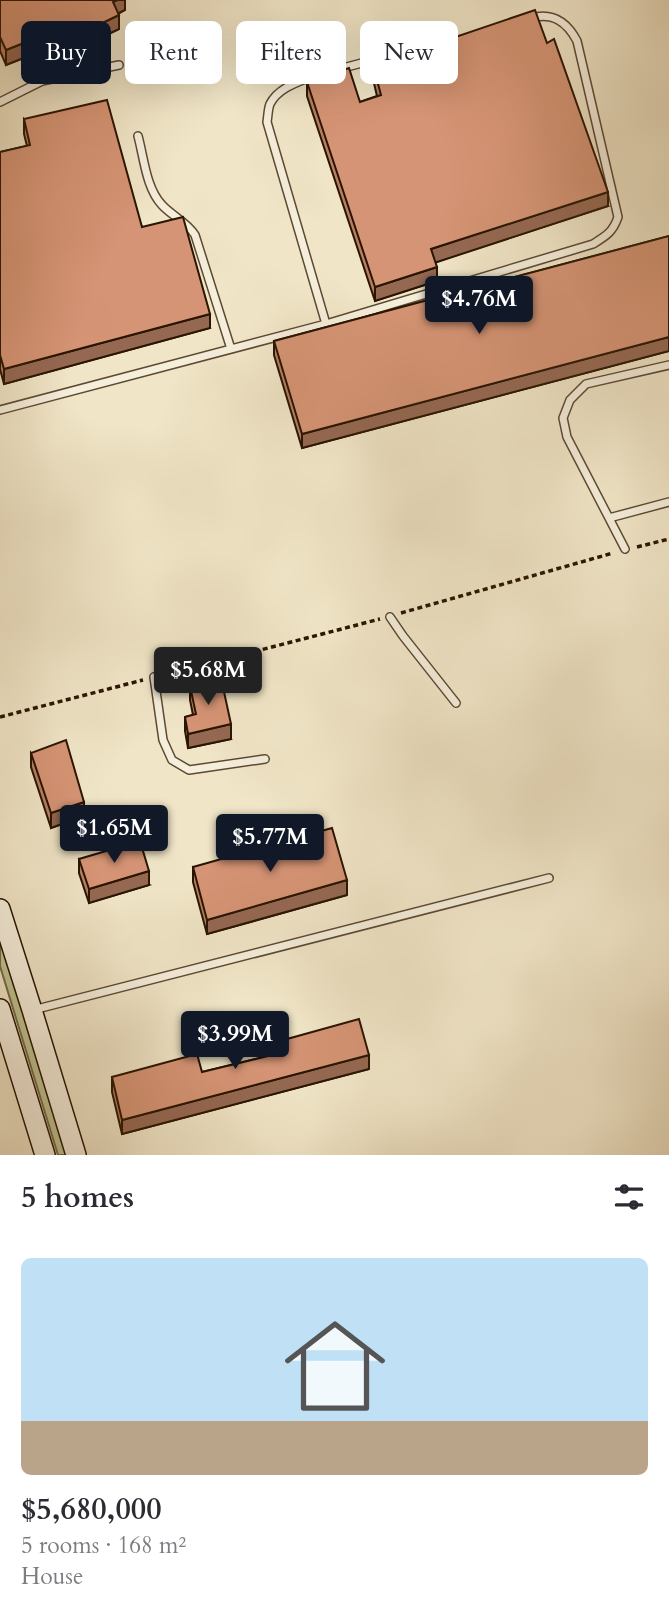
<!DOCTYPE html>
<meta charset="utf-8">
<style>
body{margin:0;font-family:Cardo,serif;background:#f7f7f7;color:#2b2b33;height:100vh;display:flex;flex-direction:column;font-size:26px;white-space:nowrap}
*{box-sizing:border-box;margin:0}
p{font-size:23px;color:#7c7c81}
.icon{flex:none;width:38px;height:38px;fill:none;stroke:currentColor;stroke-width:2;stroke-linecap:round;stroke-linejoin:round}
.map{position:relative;height:1155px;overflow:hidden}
.sheet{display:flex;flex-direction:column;background:#fff;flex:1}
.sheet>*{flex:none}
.hud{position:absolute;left:21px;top:21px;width:628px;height:63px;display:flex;gap:14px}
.price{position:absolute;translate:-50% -60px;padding:0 16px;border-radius:7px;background:#111827;color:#fff;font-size:23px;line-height:46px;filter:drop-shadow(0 2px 4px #0008)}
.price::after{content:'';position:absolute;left:50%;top:42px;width:21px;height:16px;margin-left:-10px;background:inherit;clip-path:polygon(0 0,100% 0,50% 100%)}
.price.active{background:#222;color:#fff}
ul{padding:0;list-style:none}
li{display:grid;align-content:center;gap:14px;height:371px;padding:0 21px}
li+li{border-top:2px solid #e1e1e2}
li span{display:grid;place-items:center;height:217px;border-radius:10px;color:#555}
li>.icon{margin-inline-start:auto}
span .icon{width:126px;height:126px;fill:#fffc;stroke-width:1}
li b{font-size:30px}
h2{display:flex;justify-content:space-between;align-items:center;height:84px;padding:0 21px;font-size:30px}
.chip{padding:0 24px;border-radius:10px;background:#fff;box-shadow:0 7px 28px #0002;font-size:24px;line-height:63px}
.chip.active{background:#111827;color:#fff}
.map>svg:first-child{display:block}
.green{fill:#bec392;stroke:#746c4a;stroke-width:2}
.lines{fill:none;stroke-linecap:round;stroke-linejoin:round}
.service-casing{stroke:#5c4933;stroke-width:10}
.secondary-casing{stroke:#2a1502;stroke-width:22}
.path{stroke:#2a1502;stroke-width:3.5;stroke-dasharray:5 3.5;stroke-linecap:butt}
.service{stroke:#f5eedb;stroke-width:7}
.secondary{stroke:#f5eedb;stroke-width:19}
.wall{fill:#b77f65;stroke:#2a1502;stroke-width:2}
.shaded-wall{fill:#956852;stroke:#2a1502;stroke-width:2}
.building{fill:#d59475;stroke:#2a1502;stroke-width:2}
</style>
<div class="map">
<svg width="669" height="1155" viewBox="0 0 669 1155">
<rect width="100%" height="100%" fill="#f0e5c7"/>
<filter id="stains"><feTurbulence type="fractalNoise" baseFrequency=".00286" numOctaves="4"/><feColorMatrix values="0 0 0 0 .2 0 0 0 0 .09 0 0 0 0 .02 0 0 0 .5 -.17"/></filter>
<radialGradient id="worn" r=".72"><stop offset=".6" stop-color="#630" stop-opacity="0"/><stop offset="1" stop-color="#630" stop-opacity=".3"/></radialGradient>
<path class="green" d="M0,930L70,1155H58L0,966Z"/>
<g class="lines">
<g class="service-casing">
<path id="service" d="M0,102L42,81L119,65
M138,136C144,158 146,188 162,205C172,216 187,222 195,235L231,349
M326,324L267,122C268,116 268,109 270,104C278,88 298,82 313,76L448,40
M0,410L326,324L593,244C606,236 613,232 618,217L577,41C567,22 553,12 531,18
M609,518L669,502
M625,549L567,437L563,418L570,400L586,384L669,365
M390,617L403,636L456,703
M154,677L163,740L172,760L189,770L265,759
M33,1010L549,878"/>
</g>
<g class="secondary-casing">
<path id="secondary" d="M0,909L32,1010L76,1155
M0,1009L45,1155"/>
</g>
<path class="path" d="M637,547L669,539
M401,613L613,553
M164,675L380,619
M0,717L143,680"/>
<use href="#service" class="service"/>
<use href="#secondary" class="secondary"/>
</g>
<path class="wall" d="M0,0H125V10L118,14L119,29L69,53L64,42L6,65L0,51Z
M373,65L608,206L435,262L437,281L375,301L307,96V82L360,102L377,96L373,79Z
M24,119L142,227L210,328L4,384L0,369V152L27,146L24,134Z
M669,236V351L302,448L274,355V341Z
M190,686L231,739L188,748L185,731V717L193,715L190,700Z
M31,753L84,816L51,828L31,767Z
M79,859L149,885L89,903L79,873Z
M193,867L347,895L207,934L193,882Z
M269,1044L369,1069L122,1134L112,1092V1077L202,1072L269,1056Z"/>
<path class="shaded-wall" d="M117,0H125V10L113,16V2Z
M119,15V29L69,53V39Z
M64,27V42L6,65V50Z
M608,192V206L431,264V249Z
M437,267V281L375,301V287Z
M210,314V328L4,384V369Z
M669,337V351L302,448V434Z
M231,724V739L188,748V734Z
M84,802V816L51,828V813Z
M149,871V885L89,903V889Z
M347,880V895L207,934V920Z
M369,1055V1069L122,1134V1120Z"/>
<path class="building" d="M0,0H117L113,2L119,15L69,39L64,27L6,50L0,37Z
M535,10L547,43L554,39L608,192L431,249L437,267L375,287L307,82L349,68L360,102L381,95L373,65Z
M107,100L142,227L183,217L210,314L4,369L0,355V152L30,145L24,119Z
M669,236V337L302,434L274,341Z
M221,678L231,724L188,734L185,717L196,714L190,686Z
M66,740L84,802L51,813L31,753Z
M332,828L347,880L207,920L193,867Z
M140,841L149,871L89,889L79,859Z
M359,1019L369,1055L122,1120L112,1077L197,1054L202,1072L272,1055L269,1044Z"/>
<rect width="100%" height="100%" filter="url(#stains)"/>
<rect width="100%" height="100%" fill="url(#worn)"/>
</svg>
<b class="price" style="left:479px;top:336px">$4.76M</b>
<b class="price active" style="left:208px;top:707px">$5.68M</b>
<b class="price" style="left:114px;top:865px">$1.65M</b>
<b class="price" style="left:270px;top:874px">$5.77M</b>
<b class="price" style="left:235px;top:1071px">$3.99M</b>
<div class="hud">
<a class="chip active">Buy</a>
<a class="chip">Rent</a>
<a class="chip">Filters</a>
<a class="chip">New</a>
</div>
</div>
<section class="sheet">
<h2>5 homes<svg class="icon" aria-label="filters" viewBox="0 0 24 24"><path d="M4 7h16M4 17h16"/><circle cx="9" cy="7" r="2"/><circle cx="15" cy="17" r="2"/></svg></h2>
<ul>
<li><span style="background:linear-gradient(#bfe0f5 75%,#b9a48a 0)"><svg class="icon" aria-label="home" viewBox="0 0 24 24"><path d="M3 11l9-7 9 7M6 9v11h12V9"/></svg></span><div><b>$5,680,000</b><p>5 rooms · 168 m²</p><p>House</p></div></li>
</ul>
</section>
